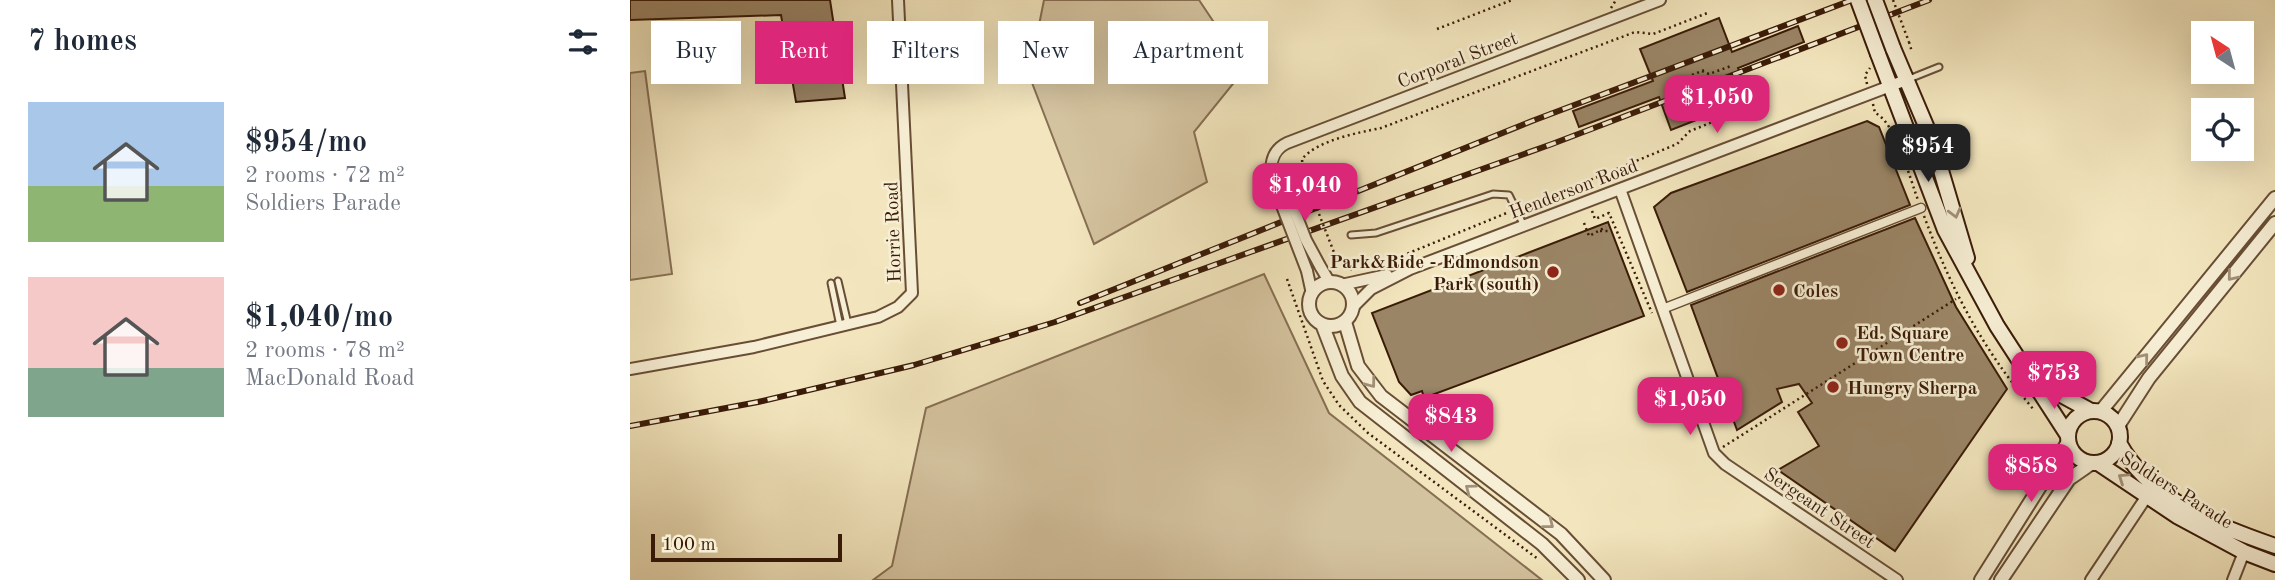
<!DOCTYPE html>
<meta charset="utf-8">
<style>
body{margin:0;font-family:"Old Standard TT",serif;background:#f2f2f3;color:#1f2937;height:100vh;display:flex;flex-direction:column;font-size:26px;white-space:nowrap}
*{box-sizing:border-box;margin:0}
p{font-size:23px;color:#747a83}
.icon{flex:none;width:38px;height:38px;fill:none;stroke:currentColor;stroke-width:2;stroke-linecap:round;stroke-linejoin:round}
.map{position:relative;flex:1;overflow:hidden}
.side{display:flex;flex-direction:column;background:#fff;width:630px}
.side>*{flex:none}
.hud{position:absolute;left:21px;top:21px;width:665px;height:63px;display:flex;gap:14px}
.needle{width:46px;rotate:324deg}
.buttons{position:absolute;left:1561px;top:21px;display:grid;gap:14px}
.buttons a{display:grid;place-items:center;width:63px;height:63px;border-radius:0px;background:#fff;box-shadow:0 7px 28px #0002;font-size:35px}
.scale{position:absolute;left:21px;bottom:18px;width:191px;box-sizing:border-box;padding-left:7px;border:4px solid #3a1b07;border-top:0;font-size:19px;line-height:24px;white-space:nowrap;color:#3a1b07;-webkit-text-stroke:5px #f7efd5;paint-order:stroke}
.price{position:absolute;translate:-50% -60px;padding:0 16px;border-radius:14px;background:#db2777;color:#fff;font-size:23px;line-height:46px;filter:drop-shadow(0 2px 4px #0008)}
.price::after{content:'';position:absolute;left:50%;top:42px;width:21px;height:16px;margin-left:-10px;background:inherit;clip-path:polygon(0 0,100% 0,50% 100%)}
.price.on{background:#222;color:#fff}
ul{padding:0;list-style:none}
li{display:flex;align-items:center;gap:21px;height:175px;padding:0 28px}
li span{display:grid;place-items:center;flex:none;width:196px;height:140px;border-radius:0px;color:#555}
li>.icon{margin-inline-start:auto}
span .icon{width:84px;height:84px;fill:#fffc;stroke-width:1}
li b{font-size:30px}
h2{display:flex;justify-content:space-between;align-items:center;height:84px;padding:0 28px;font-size:30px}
.chip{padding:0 24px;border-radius:0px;background:#fff;box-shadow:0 7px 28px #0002;font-size:24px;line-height:63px}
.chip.on{background:#db2777;color:#fff}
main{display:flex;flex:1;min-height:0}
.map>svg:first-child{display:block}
.green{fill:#d4c39f;stroke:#876f53;stroke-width:2}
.building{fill:#9a8566;stroke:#3a1b07;stroke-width:2}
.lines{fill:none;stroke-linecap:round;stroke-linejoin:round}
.service-casing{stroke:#684e35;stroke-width:9}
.pedestrian-casing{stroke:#684e35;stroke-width:11}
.minor-casing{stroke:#684e35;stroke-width:14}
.tertiary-casing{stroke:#684e35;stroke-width:16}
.secondary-casing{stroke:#3a1b07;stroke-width:18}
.path{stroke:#3a1b07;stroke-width:2.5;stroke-dasharray:2 3.5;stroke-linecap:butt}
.service{stroke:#f7efd5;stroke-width:5}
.pedestrian{stroke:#f7efd5;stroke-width:8}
.minor{stroke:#f7efd5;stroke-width:10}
.tertiary{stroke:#f7efd5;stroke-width:12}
.secondary{stroke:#f7efd5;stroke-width:14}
.rail-casing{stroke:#3a1b07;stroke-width:6}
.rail{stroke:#f7efd5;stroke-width:3.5;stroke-dasharray:10;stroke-linecap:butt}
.minor-bridge-casing{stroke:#684e35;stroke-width:14;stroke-linecap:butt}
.secondary-bridge-casing{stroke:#3a1b07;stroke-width:18;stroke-linecap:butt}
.path-bridge{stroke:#3a1b07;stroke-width:2.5;stroke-dasharray:2 3.5;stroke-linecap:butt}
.minor-bridge{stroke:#f7efd5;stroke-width:10}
.secondary-bridge{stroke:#f7efd5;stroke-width:14}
.oneway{stroke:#a29078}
.poi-dot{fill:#8f2418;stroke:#f7efd5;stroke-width:2.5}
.labels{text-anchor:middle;stroke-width:5;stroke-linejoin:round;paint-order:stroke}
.street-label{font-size:19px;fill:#3a1b07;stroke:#f7efd5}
.poi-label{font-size:19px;font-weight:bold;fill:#3a1b07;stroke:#f7efd5;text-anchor:start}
</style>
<main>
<section class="side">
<h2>7 homes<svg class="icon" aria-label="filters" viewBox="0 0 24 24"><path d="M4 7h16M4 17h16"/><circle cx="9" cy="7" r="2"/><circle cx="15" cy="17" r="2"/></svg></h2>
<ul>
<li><span style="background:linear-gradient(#a9c7e8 60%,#8fb573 0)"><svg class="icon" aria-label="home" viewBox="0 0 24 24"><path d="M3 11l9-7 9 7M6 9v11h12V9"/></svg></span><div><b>$954/mo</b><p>2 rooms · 72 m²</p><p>Soldiers Parade</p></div></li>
<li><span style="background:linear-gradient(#f6c9c9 65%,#7fa58c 0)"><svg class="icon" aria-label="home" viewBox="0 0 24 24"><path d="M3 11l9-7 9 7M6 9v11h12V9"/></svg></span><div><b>$1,040/mo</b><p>2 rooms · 78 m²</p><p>MacDonald Road</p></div></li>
</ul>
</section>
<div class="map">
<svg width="1645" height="580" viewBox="0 0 1645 580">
<rect width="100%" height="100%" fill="#f3e6be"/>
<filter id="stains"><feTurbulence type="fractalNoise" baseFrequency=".00286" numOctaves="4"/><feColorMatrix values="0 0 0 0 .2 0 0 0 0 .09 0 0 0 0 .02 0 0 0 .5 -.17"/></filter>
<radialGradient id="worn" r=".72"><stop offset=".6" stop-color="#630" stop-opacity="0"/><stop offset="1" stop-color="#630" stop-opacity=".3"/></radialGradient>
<path class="green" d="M414,0H569L615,69L564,132L577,182L464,244L399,75Z
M15,71L42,274L0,280V73Z
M634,274L699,413L912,580H243L262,566L296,408Z"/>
<path class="building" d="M0,0H200L215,98L166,102L151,15L0,20Z
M1089,18L1102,52L1168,26L1174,42L1108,68L1120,99L1041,130L1029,97L949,127L943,111L1023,81L1010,49Z
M1237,121L1249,127L1280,205L1057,292L1024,207L1041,193Z
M1285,218L1326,307L1377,389L1265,551L1148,470L1189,446L1168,412L1182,403L1169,384L1147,389L1152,402L1107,430L1061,305Z
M978,222L1014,316L794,398L792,391L781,395L769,382L742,313Z"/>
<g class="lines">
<g class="service-casing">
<path id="service" d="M1279,79L1309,67
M721,235L746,233L863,194L879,195L894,226
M208,281L218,324
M201,283L210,326"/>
</g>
<g class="pedestrian-casing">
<path id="pedestrian" d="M1035,308L1291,208"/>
</g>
<g class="minor-casing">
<path id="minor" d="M644,185C639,169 640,151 657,143L1030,0
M990,189L1084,453L1095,464L1267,580
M690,266L700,283
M677,271L682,294
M711,285L757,275
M722,308L741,289L780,269L1276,80
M0,369L124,347L248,317L268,307L282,293L268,0
M1461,580L1517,496
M1603,580L1614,552"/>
</g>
<g class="tertiary-casing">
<path id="tertiary" d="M679 304a22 22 0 1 1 44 0a22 22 0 1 1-44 0Z
M715,322L728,366L751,396L931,534L974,580
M692,324L712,376L730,402L912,544L948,580
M1471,411L1645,198
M1488,426L1519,378L1645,223
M1351,580L1438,442
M1371,580L1439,479L1462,463"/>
</g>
<g class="secondary-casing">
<path id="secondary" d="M1263,48L1302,140L1337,258
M1248,54L1315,230L1367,326L1437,434
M1406,381L1459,410
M1438 437a26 26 0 1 1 52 0a26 26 0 1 1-52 0Z
M1489,443C1521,501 1586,525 1645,546
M1468,463L1547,516L1614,552L1645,564"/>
</g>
<path class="path" d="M981,8L986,0
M807,29L882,0
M1279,42L1282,52
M1072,71L1079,74L1101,66
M1062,75L1077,69
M1047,81L1054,84L1079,74
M1237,84L1235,75L1240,68
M1243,104L1245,113C1265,121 1280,179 1288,200
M673,173L672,159C688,140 727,133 751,128L1005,32L1023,34L1080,12
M895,207L1047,144L1060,131L1118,108
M962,211L965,219L979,213L1022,313
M1294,216C1322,291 1352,348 1404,410
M954,223L959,236L976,227
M970,231H978
M707,260L722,270
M752,264L879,212
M657,279L693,381L709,405L738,433L908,559
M1093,447L1326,299"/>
<use href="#service" class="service"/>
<use href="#pedestrian" class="pedestrian"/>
<use href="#minor" class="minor"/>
<use href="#tertiary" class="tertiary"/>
<use href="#secondary" class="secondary"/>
<g class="rail-casing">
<path id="rail" d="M450,303L902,121L1222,0
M0,426L128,402L284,365L425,322L922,144L1299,0"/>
</g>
<use href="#rail" class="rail"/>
<g class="minor-bridge-casing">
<path id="minor-bridge" d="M653,181L676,240L690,266
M644,185L677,271"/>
</g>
<g class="secondary-bridge-casing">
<path id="secondary-bridge" d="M1228,0L1248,54
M1245,0L1263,48"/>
</g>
<path class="path-bridge" d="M1263,0L1279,42
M673,173L707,260"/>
<use href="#minor-bridge" class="minor-bridge"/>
<use href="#secondary-bridge" class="secondary-bridge"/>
</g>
<defs><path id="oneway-chevron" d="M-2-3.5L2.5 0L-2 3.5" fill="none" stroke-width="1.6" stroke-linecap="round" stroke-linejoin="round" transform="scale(1.75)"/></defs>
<g class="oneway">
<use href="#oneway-chevron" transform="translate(1325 213) rotate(75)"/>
<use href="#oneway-chevron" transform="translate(1602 276) rotate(129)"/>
<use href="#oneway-chevron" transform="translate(1514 358) rotate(-51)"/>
<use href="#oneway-chevron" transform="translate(741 383) rotate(53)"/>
<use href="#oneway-chevron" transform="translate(1493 478) rotate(-146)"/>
<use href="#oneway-chevron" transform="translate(840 489) rotate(-143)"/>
<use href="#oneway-chevron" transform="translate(919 524) rotate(38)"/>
</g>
<g class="poi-dot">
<circle cx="923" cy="272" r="7"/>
<circle cx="1149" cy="290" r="7"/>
<circle cx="1212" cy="343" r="7"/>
<circle cx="1203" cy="387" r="7"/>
</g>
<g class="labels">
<g class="street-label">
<text transform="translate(827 59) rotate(-21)" y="7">Corporal Street</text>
<text transform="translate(943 188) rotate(-21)" y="7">Henderson Road</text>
<text transform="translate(262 232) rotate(-92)" y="7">Horrie Road</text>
<text transform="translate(1547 489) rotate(32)" y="7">Soldiers Parade</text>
<text transform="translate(1190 507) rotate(34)" y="7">Sergeant Street</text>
</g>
<g class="poi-label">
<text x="909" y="268" text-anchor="end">Park&amp;Ride - Edmondson<tspan x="909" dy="22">Park (south)</tspan></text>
<text x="1163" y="297">Coles</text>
<text x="1226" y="339">Ed. Square<tspan x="1226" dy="22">Town Centre</tspan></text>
<text x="1217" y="394">Hungry Sherpa</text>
</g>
</g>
<rect width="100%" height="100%" filter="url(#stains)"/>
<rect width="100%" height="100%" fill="url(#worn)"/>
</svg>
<div class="buttons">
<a><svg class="needle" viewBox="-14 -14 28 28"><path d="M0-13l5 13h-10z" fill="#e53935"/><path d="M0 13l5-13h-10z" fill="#747a83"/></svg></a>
<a><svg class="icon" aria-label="locate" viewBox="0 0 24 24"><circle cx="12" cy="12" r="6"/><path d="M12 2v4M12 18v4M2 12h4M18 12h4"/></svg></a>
</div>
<div class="scale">100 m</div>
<b class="price" style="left:1087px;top:135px">$1,050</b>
<b class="price on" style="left:1298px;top:184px">$954</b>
<b class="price" style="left:675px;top:223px">$1,040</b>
<b class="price" style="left:1424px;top:411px">$753</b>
<b class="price" style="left:1060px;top:437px">$1,050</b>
<b class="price" style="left:821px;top:454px">$843</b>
<b class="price" style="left:1401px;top:504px">$858</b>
<div class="hud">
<a class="chip">Buy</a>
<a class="chip on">Rent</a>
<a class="chip">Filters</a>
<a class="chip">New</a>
<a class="chip">Apartment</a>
</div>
</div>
</main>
